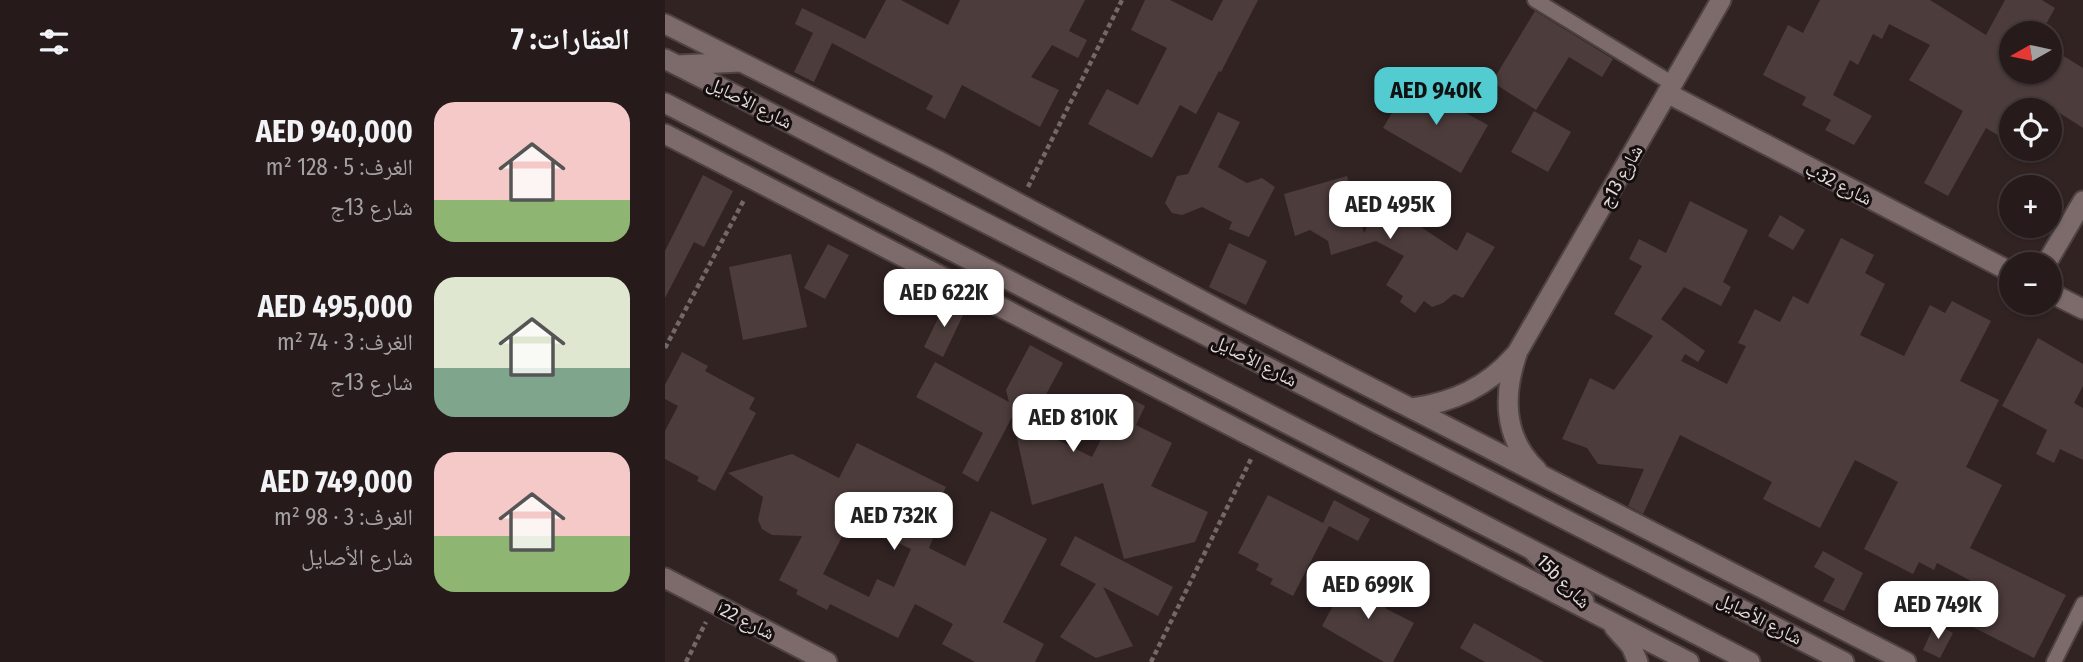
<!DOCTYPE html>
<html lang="ar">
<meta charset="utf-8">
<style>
body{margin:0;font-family:"Fira Sans Condensed","Noto Naskh Arabic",sans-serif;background:#322727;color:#f1f3f6;direction:rtl;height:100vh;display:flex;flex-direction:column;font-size:26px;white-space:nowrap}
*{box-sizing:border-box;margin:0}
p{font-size:23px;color:#a4a1a2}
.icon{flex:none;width:38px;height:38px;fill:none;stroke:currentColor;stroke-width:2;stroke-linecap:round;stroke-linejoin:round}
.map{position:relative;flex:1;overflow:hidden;direction:ltr}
.panel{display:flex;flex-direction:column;background:#261a1a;width:665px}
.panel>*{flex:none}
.needle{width:46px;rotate:261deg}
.fabs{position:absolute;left:1334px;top:21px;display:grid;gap:14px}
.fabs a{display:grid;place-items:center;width:63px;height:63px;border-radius:50%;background:#261a1a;box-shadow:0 2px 5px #0004,0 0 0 2px #423839;font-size:35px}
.price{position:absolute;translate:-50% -60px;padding:0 16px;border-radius:14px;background:#fff;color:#222;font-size:23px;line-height:46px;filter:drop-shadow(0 2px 4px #0008)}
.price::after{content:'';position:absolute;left:50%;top:42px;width:21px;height:16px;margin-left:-10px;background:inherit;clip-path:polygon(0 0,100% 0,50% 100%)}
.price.on{background:#52ccd0;color:#111}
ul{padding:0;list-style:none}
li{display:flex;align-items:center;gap:21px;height:175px;padding:0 35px}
li span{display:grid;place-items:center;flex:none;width:196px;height:140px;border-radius:21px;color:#555}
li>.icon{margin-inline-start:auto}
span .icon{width:84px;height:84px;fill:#fffc;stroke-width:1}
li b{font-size:30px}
h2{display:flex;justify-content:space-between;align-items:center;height:84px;padding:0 35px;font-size:30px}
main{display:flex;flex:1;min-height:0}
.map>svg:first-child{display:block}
.building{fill:#4d3c3c;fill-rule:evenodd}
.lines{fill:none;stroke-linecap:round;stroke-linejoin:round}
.service-casing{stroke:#4e4242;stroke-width:18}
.minor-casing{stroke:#4e4242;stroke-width:23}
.tertiary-casing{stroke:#4e4242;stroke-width:23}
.path{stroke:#746767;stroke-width:4.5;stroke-dasharray:5 3.5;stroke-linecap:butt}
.service{stroke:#7d6a6a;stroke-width:14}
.minor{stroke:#7d6a6a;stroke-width:19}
.tertiary{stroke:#7d6a6a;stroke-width:19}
.labels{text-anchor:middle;stroke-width:6;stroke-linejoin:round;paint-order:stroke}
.street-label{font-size:19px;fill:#e4dada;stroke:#150e0e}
</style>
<main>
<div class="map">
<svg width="1418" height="662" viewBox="0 0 1418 662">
<rect width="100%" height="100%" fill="#322323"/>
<path class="building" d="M221,0H236L283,25L295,0H420L404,31L422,40L413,58L387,45L366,77L394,90L375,127L297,85L280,119L261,109L268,96L167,43L149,82L129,72L148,33L130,24L137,8L200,39Z
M480,0H505L547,21L558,0H593L556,72L554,71L531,114L515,105L487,158L423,124L442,89L473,105L502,48L466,30Z
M1155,0H1265L1321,35L1340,0H1377L1390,8L1376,33H1346V72H1384V47L1418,68V128L1390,110H1346V143L1321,128L1283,196L1259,183L1298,111L1244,80L1265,45L1224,24L1217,39L1208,34L1193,65L1185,60L1168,95L1207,116L1189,145L1160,130L1166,120L1137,105L1141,97L1098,75L1123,25L1138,33Z
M870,11L948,59L937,77L904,57L871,110L827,82Z
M745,83L823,125L796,173L718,128Z
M869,111L906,132L883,172L846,152Z
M553,112L575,122L553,167L582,183L597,178L610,187L584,237L564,229L567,222L537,207L517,215L507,213L500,203L512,176L523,174Z
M38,175L68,191L39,247L29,242L0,298V251Z
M682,176L699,233L721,189L748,203L741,217L792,251L802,232L830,247L798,298L789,294L778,303L767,307L759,301L750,313L735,302L738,296L721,285L739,256L711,241L666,255L663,241L645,230L630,236L619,194Z
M1025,201L1083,230L1058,282L1066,287L1056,306L1019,287L996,319L1040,351L1033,362L1020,354L1016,361L1062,384L1081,346L1073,343L1090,309L1115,322L1128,296L1143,304L1176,238L1209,255L1200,273L1220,284L1195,335L1239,356L1265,305L1280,313L1287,301L1326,321L1295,381L1334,400L1301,467L1337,485L1305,548L1401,595L1369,658L1288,617L1306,581L1272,563L1269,570L1254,562L1248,574L1199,549L1233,482L1190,460L1155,528L1098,499L1107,482L1015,435L978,514L963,506L979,469L933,464L922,448L897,439L925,378L949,390L988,336L949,314L977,266L964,259L974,239L1001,253Z
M1115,215L1140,230L1128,250L1103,236Z
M564,243L602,261L581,305L544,287Z
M163,244L184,255L160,299L139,288Z
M126,254L142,327L78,340L64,267Z
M281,302L300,311L278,357L259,347Z
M1373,338L1418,364V386L1409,403L1418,408V460L1395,449L1389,463L1371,454L1382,430L1337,406Z
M365,345L398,363L364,426L427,457L459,395L480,406L471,425L507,443L486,486L543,512L530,542L459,559L438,483L367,505L347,417L313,482L297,473L318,433L251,397L270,362L344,402L341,390Z
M17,352L43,366L40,371L90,398L84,409L91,413L50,491L32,481L34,477L0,459V431L13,406L0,399V385Z
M192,443L281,487L259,531L269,536L264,548L300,566L326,511L382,539L338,622L379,644L370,662H310L277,644L288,624L250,604L233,638L165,604L162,610L131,594L133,590L114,580L137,536L107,535L97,529L93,520L98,497L63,473L127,454L174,478ZM181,529L199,538L203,529L246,549L229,587L212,579L204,597L158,574Z
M603,495L658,523L669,500L705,519L693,541L664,526L628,596L605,584L608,579L591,570L594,564L573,553Z
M410,536L508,587L493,616L438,587L468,646L431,658L395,637L431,584L395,565Z
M1158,551L1198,573L1179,611L1158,601L1170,579L1149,567Z
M684,576L725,598L720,608L749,623L728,662H719L657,626Z
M809,623L879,662H820L795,648Z
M1270,623L1288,633L1275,658L1258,650Z"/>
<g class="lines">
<g class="service-casing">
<path id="service" d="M870,0L1008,84
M1389,662L1418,604"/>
</g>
<g class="minor-casing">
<path id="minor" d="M0,24L272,160L564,315L1241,662
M1002,93L1346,272
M0,134L1024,662
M1381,264L1418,201
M1384,292L1418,309
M747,408C789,402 822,387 850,355
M872,470C837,437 838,393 853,351L1056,0
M870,553L919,601
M0,578L162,662
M949,627L966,646L973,662"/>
</g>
<g class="tertiary-casing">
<path id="tertiary" d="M0,59L1179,662
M13,65L75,62
M0,103L1085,662"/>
</g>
<path class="path" d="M363,187L457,0
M0,348L80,198
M21,662L41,622
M486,662L587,457"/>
<use href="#service" class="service"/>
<use href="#minor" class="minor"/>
<use href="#tertiary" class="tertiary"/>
</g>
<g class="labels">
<g class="street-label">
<text transform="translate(85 102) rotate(27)" y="7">شارع الأصايل</text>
<text transform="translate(955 176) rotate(-60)" y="7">شارع 13ج</text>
<text transform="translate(1174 183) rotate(27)" y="7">شارع 32ب</text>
<text transform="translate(590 360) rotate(27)" y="7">شارع الأصايل</text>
<text transform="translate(899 581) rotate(45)" y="7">15b شارع</text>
<text transform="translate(1095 618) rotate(27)" y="7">شارع الأصايل</text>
<text transform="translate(81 620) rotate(27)" y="7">شارع 22ا</text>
</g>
</g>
</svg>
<div class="fabs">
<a><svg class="needle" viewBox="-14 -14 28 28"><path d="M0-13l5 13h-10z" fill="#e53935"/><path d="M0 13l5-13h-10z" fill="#a4a1a2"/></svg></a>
<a><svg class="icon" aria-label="locate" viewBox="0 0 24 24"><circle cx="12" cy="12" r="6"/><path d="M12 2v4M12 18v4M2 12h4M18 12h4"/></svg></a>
<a>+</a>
<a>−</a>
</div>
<b class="price on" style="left:771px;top:127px">AED 940K</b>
<b class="price" style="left:725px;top:241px">AED 495K</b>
<b class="price" style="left:279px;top:329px">AED 622K</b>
<b class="price" style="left:408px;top:454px">AED 810K</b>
<b class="price" style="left:229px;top:552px">AED 732K</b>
<b class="price" style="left:703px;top:621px">AED 699K</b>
<b class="price" style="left:1273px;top:641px">AED 749K</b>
</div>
<section class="panel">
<h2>العقارات: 7<svg class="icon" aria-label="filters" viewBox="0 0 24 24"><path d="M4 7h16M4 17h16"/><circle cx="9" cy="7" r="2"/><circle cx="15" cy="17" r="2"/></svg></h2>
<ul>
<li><span style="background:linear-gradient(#f6c9c9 70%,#8fb573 0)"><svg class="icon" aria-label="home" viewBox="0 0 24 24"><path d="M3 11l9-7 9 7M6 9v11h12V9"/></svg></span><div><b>AED 940,000</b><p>الغرف: 5 · 128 m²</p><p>شارع 13ج</p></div></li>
<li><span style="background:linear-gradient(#dfe7d0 65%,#7fa58c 0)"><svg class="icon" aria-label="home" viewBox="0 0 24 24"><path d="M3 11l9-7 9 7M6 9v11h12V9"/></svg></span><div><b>AED 495,000</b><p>الغرف: 3 · 74 m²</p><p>شارع 13ج</p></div></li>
<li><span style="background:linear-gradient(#f6c9c9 60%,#8fb573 0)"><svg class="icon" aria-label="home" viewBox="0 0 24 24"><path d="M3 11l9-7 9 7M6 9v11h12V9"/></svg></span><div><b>AED 749,000</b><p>الغرف: 3 · 98 m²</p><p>شارع الأصايل</p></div></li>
</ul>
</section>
</main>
